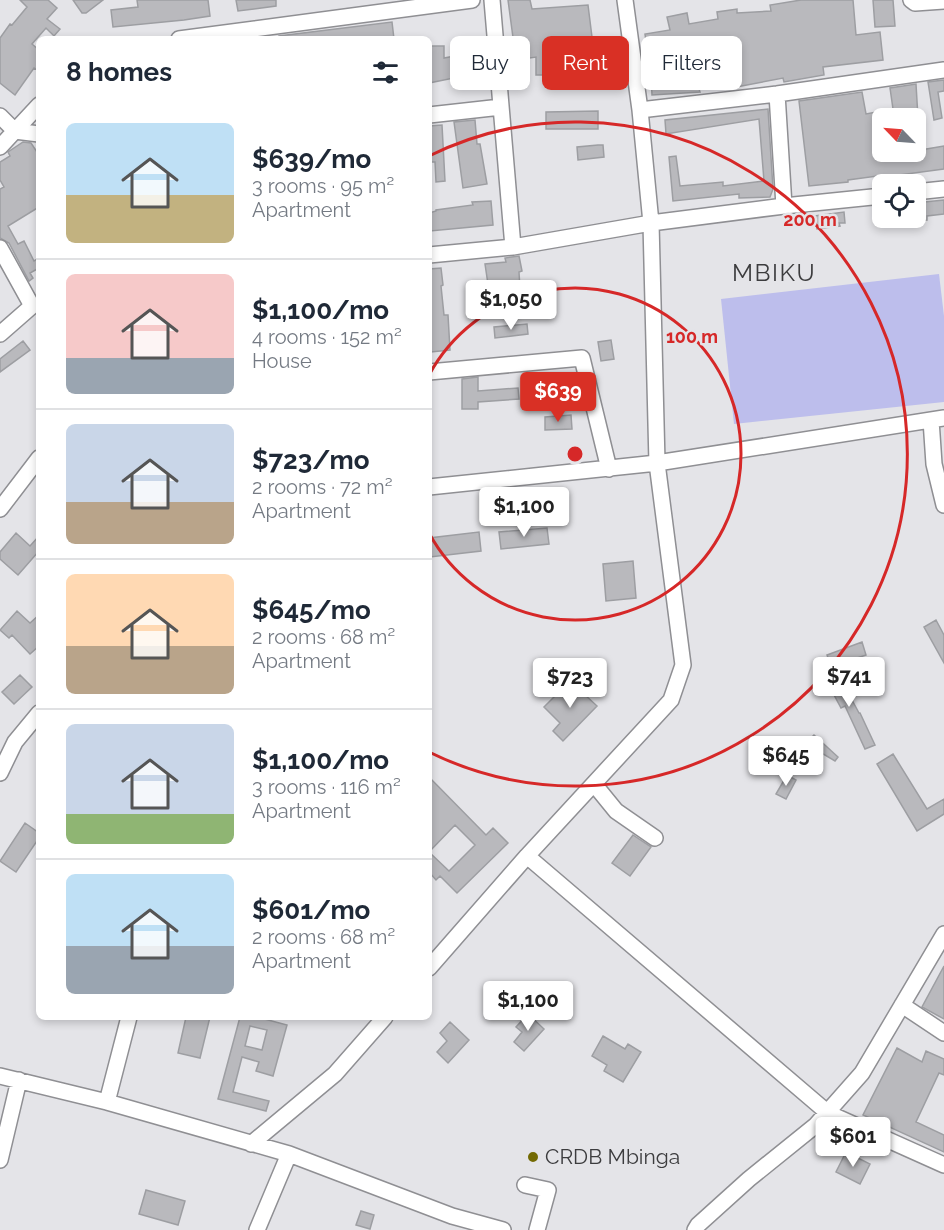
<!DOCTYPE html>
<meta charset="utf-8">
<style>
body{margin:0;font-family:Raleway,sans-serif;background:#f6f6f7;color:#1f2937;height:100vh;display:flex;flex-direction:column;font-size:22px;white-space:nowrap}
*{box-sizing:border-box;margin:0}
p{font-size:20px;color:#747a83}
.icon{flex:none;width:33px;height:33px;fill:none;stroke:currentColor;stroke-width:2;stroke-linecap:round;stroke-linejoin:round}
.map{position:relative;flex:1;overflow:hidden}
.sheet{position:absolute;left:36px;top:36px;width:396px;height:984px;display:flex;flex-direction:column;background:#fff;border-radius:9px;box-shadow:0 3px 9px #0003}
.sheet>*{flex:none}
.banner{position:absolute;left:450px;top:36px;width:404px;height:54px;display:flex;gap:12px}
.needle{width:39px;rotate:295deg}
.buttons{position:absolute;left:872px;top:108px;display:grid;gap:12px}
.buttons a{display:grid;place-items:center;width:54px;height:54px;border-radius:9px;background:#fff;box-shadow:0 3px 9px #0003;font-size:30px}
.price{position:absolute;translate:-50% -51px;padding:0 14px;border-radius:6px;background:#fff;color:#222;font-size:20px;line-height:39px;filter:drop-shadow(0 2px 3px #0008)}
.price::after{content:'';position:absolute;left:50%;top:36px;width:18px;height:14px;margin-left:-9px;background:inherit;clip-path:polygon(0 0,100% 0,50% 100%)}
.price.selected{background:#d93025;color:#fff}
ul{padding:0;list-style:none}
li{display:flex;align-items:center;gap:18px;height:150px;padding:0 30px}
li+li{border-top:2px solid #e0e1e3}
li span{display:grid;place-items:center;flex:none;width:168px;height:120px;border-radius:9px;color:#555}
li>.icon{margin-inline-start:auto}
span .icon{width:72px;height:72px;fill:#fffc;stroke-width:1}
li b{font-size:26px}
h2{display:flex;justify-content:space-between;align-items:center;height:72px;padding:0 30px;font-size:26px}
.pill{padding:0 21px;border-radius:9px;background:#fff;box-shadow:0 3px 9px #0003;font-size:21px;line-height:54px}
.pill.selected{background:#d93025;color:#fff}
.map>svg:first-child{display:block}
.grass{fill:#bdbeec}
.building{fill:#b9b9bd;stroke:#9d9ea2;stroke-width:1.5;fill-rule:evenodd}
.lines{fill:none;stroke-linecap:round;stroke-linejoin:round}
.minor-casing{stroke:#8f8f93;stroke-width:18}
.minor{stroke:#fff;stroke-width:15}
.ring{fill:none;stroke:#d62828;stroke-width:3}
.poi-dot{fill:#736a03;stroke:#e4e4e8;stroke-width:2}
.labels{text-anchor:middle;stroke-width:5;stroke-linejoin:round;paint-order:stroke}
.poi-label{font-size:21px;fill:#3c3c3e;stroke:#e4e4e8;text-anchor:start}
.quarter-label{font-size:24px;letter-spacing:1.5px;fill:#3c3c3e;stroke:#e4e4e8}
.centre{fill:#d62828;stroke:#e4e4e8;stroke-width:3}
.ring-label{font-size:18px;text-anchor:middle;font-weight:bold;fill:#d62828;stroke:#e4e4e8;stroke-width:5;stroke-linejoin:round;paint-order:stroke}
</style>
<div class="map">
<svg width="944" height="1230" viewBox="0 0 944 1230">
<rect width="100%" height="100%" fill="#e4e4e8"/>
<path class="grass" d="M939,274L944,316V402L734,424L721,299Z"/>
<path class="building" d="M20,0H48L57,8L47,19L60,29L54,36L46,28L32,44L39,50V71L34,68L15,95L0,83V38L10,24L12,25L27,7Z
M73,0H103L86,13H82Z
M137,0H208L210,16L184,20L113,27L111,10L138,7Z
M236,0H276V6L238,11Z
M508,0H530L532,9L588,5L594,53L599,52L603,72L562,81L560,75H536V57L516,60Z
M801,0H853L856,35L880,32L883,60L823,67L824,75L784,82L783,78L726,89H699L700,92L652,95L650,55H648L645,34L670,30L667,17L687,13L689,24L718,19L717,12L737,9V13L771,11L770,5Z
M873,0H893L895,26L875,27Z
M392,22L394,39H279V36Z
M429,46H444V58L470,53L473,62V75H459V77L429,83Z
M944,80V91L938,92L942,118L934,120L928,82Z
M916,84L918,118H882V152H895L896,158L915,157V151L944,146V169L877,178V176L848,180V182L809,186L799,101L862,92L866,114L893,109L890,88Z
M768,109L773,189L770,197L739,198V194L673,201L669,157L676,156L680,186L723,182V186L764,181L759,119L666,134L665,120Z
M598,111V129H546V112Z
M475,120L477,144H480L487,184L463,188L454,122Z
M442,125L445,181L436,182L435,162H429V126Z
M23,142L31,143L39,155V207L8,226L18,244L24,241L34,261L39,258V268L30,273L33,278L29,281L9,243L0,238V189L4,187L0,180V162L10,156L8,152Z
M598,145H603L604,157L578,160L577,147Z
M944,200V214L927,216V220L915,221V203Z
M491,201L493,225L430,231L429,213L436,211V210L473,205L472,202Z
M844,212L845,223H839L840,226L817,229L815,216Z
M519,256L522,271L519,272L520,289L489,291L485,264L506,262L505,258Z
M441,268L443,285L441,286L444,315H448L450,350L431,352L429,269Z
M527,324L528,334L495,338L494,327Z
M611,340L614,359L601,361L598,342Z
M23,341L30,350L0,372V359Z
M478,377V391L518,388L519,399L478,402V409H462V379Z
M571,415L572,429L545,430V417Z
M547,528L549,544L501,549L499,532Z
M479,532L481,551L430,557L429,538Z
M16,533L30,546L39,536V551L18,575L0,559V552Z
M633,561L636,598L606,601L603,564Z
M17,611L30,623L39,615V646L30,654L12,635L9,638L0,630Z
M936,620L944,635V663L924,627Z
M862,642L866,655L831,667L827,655Z
M836,670L859,713H860L875,745L865,749L845,706L841,708L824,676Z
M20,675L32,687L14,704L2,692Z
M570,681L597,706L563,741L553,731L560,723L544,707Z
M814,735L838,757L835,761L818,751L808,741Z
M893,754L927,809L944,799V814L917,831L877,764Z
M787,775L796,780L786,799L776,794Z
M429,777L486,835L493,828L508,843L457,893L440,876L436,880L429,872ZM455,825L475,845L449,871L429,852Z
M25,823L39,833V838L16,872L0,861Z
M633,835L651,847L630,876L612,863Z
M944,966V1019L922,1007Z
M528,1014L544,1029L524,1051L514,1042L522,1032L516,1027Z
M186,1017H210L200,1058L178,1053Z
M240,1017H257L287,1025L273,1076L256,1071L259,1062L242,1057L233,1092L269,1101L266,1111L218,1099ZM250,1026L267,1030L262,1050L245,1046Z
M450,1022L469,1040L448,1063L437,1052L447,1041L440,1033Z
M603,1036L625,1049L628,1044L641,1052L623,1082L604,1071L607,1065L592,1056Z
M897,1048L922,1062L926,1051L944,1059V1075L939,1073L916,1122L944,1135V1152L863,1115Z
M846,1152L870,1164L860,1184L836,1172Z
M146,1190L185,1201L178,1225L139,1214Z
M361,1211L374,1215L370,1229L356,1225Z"/>
<g class="lines">
<g class="minor-casing">
<path id="minor" d="M492,0L513,247
M911,0L915,3L944,1
M179,39L472,0
M777,94L784,206
M640,110L777,94L944,70
M429,115L501,107
M0,116L15,131L39,134
M0,147L39,105
M915,192L944,189
M0,248L32,306L0,334
M429,255L513,247L651,223L784,206L882,196
M429,372L582,358L609,469
M931,420L934,464L944,505
M429,487L657,463L944,418
M0,509L39,458
M0,773L15,742L39,713
M594,784L616,811L655,838
M527,856L828,1113L944,1165
M429,968L527,856L671,700L683,665L657,463L651,223L640,110L625,0
M902,1005L944,1033
M0,1076L107,1102L289,1154L452,1216L503,1230
M107,1102L129,1017
M251,1144L335,1074L385,1017
M0,1160L19,1080
M525,1185L548,1190L537,1230
M257,1230L289,1154
M695,1230L698,1225L749,1179L816,1125L862,1073L944,934"/>
</g>
<use href="#minor" class="minor"/>
</g>
<g class="ring">
<path d="M429 375A166 166 0 1 1 429 533"/>
<path d="M429 156A332 332 0 1 1 429 752"/>
</g>
<circle class="poi-dot" cx="533" cy="1157" r="6"/>
<g class="labels">
<g class="poi-label">
<text x="545" y="1164">CRDB Mbinga</text>
</g>
<g class="quarter-label">
<text x="774" y="281">MBIKU</text>
</g>
</g>
<circle cx="575" cy="454" r="9" class="centre"/>
<g class="ring-label">
<text x="810" y="226">200 m</text>
<text x="692" y="343">100 m</text>
</g>
</svg>
<div class="buttons">
<a><svg class="needle" viewBox="-14 -14 28 28"><path d="M0-13l5 13h-10z" fill="#e53935"/><path d="M0 13l5-13h-10z" fill="#747a83"/></svg></a>
<a><svg class="icon" aria-label="locate" viewBox="0 0 24 24"><circle cx="12" cy="12" r="6"/><path d="M12 2v4M12 18v4M2 12h4M18 12h4"/></svg></a>
</div>
<b class="price" style="left:511px;top:331px">$1,050</b>
<b class="price selected" style="left:558px;top:423px">$639</b>
<b class="price" style="left:524px;top:538px">$1,100</b>
<b class="price" style="left:849px;top:708px">$741</b>
<b class="price" style="left:570px;top:709px">$723</b>
<b class="price" style="left:786px;top:787px">$645</b>
<b class="price" style="left:528px;top:1032px">$1,100</b>
<b class="price" style="left:853px;top:1168px">$601</b>
<div class="banner">
<a class="pill">Buy</a>
<a class="pill selected">Rent</a>
<a class="pill">Filters</a>
</div>
<section class="sheet">
<h2>8 homes<svg class="icon" aria-label="filters" viewBox="0 0 24 24"><path d="M4 7h16M4 17h16"/><circle cx="9" cy="7" r="2"/><circle cx="15" cy="17" r="2"/></svg></h2>
<ul>
<li><span style="background:linear-gradient(#bfe0f5 60%,#c2b280 0)"><svg class="icon" aria-label="home" viewBox="0 0 24 24"><path d="M3 11l9-7 9 7M6 9v11h12V9"/></svg></span><div><b>$639/mo</b><p>3 rooms · 95 m²</p><p>Apartment</p></div></li>
<li><span style="background:linear-gradient(#f6c9c9 70%,#9aa5b1 0)"><svg class="icon" aria-label="home" viewBox="0 0 24 24"><path d="M3 11l9-7 9 7M6 9v11h12V9"/></svg></span><div><b>$1,100/mo</b><p>4 rooms · 152 m²</p><p>House</p></div></li>
<li><span style="background:linear-gradient(#c9d6e8 65%,#b9a48a 0)"><svg class="icon" aria-label="home" viewBox="0 0 24 24"><path d="M3 11l9-7 9 7M6 9v11h12V9"/></svg></span><div><b>$723/mo</b><p>2 rooms · 72 m²</p><p>Apartment</p></div></li>
<li><span style="background:linear-gradient(#ffd9b3 60%,#b9a48a 0)"><svg class="icon" aria-label="home" viewBox="0 0 24 24"><path d="M3 11l9-7 9 7M6 9v11h12V9"/></svg></span><div><b>$645/mo</b><p>2 rooms · 68 m²</p><p>Apartment</p></div></li>
<li><span style="background:linear-gradient(#c9d6e8 75%,#8fb573 0)"><svg class="icon" aria-label="home" viewBox="0 0 24 24"><path d="M3 11l9-7 9 7M6 9v11h12V9"/></svg></span><div><b>$1,100/mo</b><p>3 rooms · 116 m²</p><p>Apartment</p></div></li>
<li><span style="background:linear-gradient(#bfe0f5 60%,#9aa5b1 0)"><svg class="icon" aria-label="home" viewBox="0 0 24 24"><path d="M3 11l9-7 9 7M6 9v11h12V9"/></svg></span><div><b>$601/mo</b><p>2 rooms · 68 m²</p><p>Apartment</p></div></li>
</ul>
</section>
</div>
